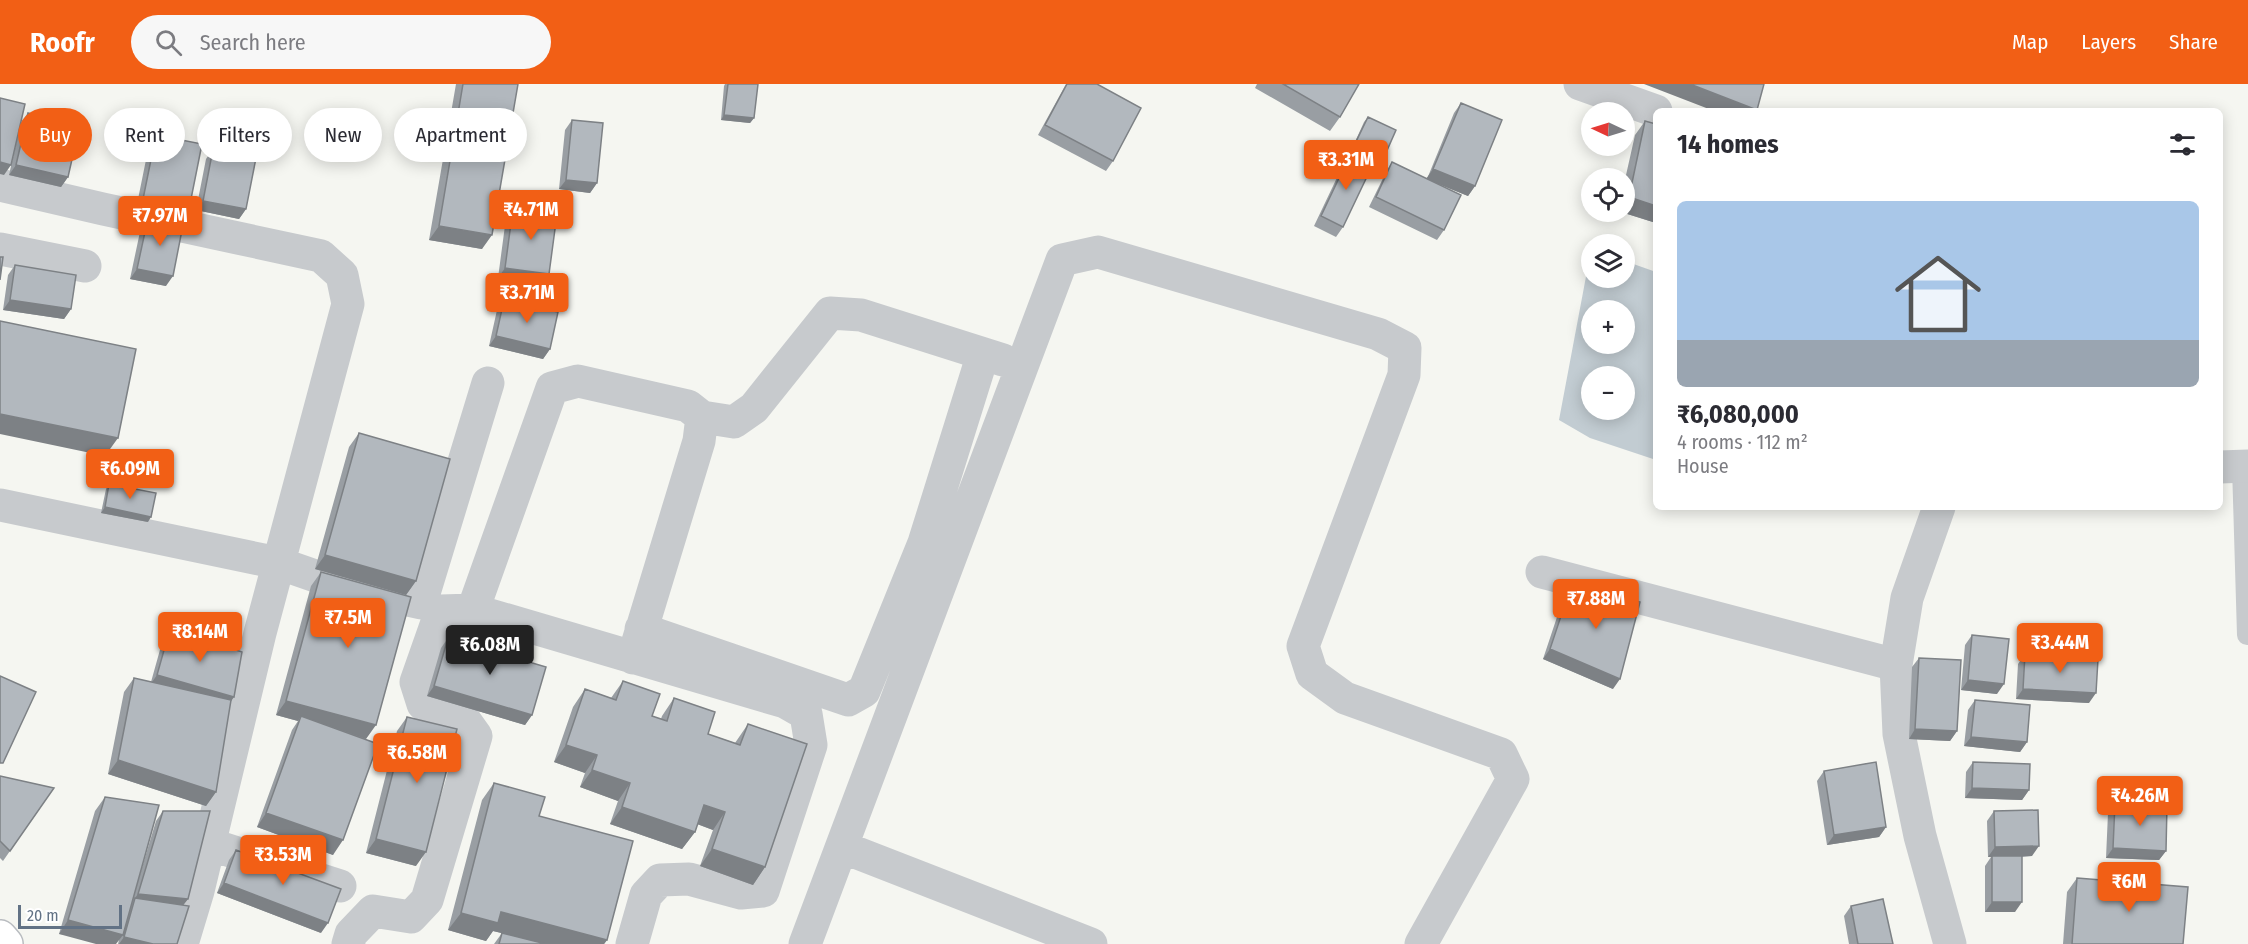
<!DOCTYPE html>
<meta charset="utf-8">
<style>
body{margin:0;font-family:"Fira Sans Condensed",sans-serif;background:#f7f7f7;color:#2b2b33;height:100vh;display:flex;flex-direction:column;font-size:22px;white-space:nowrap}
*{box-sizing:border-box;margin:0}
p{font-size:20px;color:#7c7c81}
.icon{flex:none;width:33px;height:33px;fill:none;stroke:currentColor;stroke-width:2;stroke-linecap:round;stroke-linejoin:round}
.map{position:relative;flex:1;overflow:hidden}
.sheet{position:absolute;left:1653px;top:24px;width:570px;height:402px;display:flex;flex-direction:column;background:#fff;border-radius:9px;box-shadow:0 3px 15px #0003}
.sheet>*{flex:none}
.banner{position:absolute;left:18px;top:24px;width:570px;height:54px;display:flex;gap:12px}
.needle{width:39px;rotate:274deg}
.tools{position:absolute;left:1581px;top:18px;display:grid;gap:12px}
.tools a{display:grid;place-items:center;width:54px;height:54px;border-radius:50%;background:#fff;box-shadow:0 3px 15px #0003;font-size:30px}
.scale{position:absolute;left:18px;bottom:15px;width:104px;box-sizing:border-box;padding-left:6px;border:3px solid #627285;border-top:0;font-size:16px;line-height:21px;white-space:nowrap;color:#627285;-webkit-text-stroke:4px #fff;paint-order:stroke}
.price{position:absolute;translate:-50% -51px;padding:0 14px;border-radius:6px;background:#f25f15;color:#fff;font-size:20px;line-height:39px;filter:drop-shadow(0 2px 3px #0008)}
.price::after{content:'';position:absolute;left:50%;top:36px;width:18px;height:14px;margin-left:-9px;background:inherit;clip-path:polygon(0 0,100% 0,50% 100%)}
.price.selected{background:#222;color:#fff}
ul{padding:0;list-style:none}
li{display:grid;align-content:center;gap:12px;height:318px;padding:0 24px}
li span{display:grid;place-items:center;height:186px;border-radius:9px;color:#555}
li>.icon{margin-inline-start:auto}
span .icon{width:108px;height:108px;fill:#fffc;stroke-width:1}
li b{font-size:26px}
h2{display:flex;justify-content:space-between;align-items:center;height:72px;padding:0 24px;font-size:26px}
.chip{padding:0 21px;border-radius:27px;background:#fff;box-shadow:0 3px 15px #0003;font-size:21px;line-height:54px}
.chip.selected{background:#f25f15;color:#fff}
header{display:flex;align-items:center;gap:36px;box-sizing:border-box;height:84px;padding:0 30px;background:#f25f15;color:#fff}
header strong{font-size:28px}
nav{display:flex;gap:33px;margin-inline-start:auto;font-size:21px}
.search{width:420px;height:54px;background:#f7f7f7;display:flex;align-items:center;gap:15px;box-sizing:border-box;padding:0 21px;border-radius:33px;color:#7c7c81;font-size:22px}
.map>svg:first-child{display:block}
.water{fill:#c2ccd2;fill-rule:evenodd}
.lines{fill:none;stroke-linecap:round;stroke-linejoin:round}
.primary-casing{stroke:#b9bcc0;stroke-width:36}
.service{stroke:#c7cacd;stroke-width:20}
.minor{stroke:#c7cacd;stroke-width:33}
.primary{stroke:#fff;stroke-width:33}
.wall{fill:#999ea3}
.shaded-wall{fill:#7d8185}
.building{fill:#b2b8be;stroke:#7d8185;stroke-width:1.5}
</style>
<header>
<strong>Roofr</strong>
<div class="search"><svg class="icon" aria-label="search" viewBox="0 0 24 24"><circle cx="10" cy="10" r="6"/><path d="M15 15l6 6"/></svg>Search here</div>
<nav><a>Map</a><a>Layers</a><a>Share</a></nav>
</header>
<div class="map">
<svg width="2248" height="860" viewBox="0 0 2248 860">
<rect width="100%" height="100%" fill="#f5f6f1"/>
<path class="water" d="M1591,166L1592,194H1624L1625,177L1656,188V376L1590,354L1559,336ZM1592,226H1624V260H1592ZM1592,292H1624V326H1592Z"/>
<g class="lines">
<g class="primary-casing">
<path id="primary" d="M0,853L6,860"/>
</g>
<path class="service" d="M2242,382L2247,551"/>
<path class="minor" d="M1580,0L1656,27
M0,101L103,125L321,172L342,191L348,220L260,549L198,807L182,860
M0,165L85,182
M702,333L734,338L754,324L830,229L861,231L1003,276
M2220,383L2248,382
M0,421L278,479L344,502L421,519L488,299
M1939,423L1907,514L1896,581L1899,650L1920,752L1950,860
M1542,488L1896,581
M473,526L552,304L578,297L688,322L702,333L699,357L633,574
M641,545L848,616L864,607L924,459L983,270
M209,760L340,802
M842,763L1091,860
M348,860L351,850L373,827L411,833L427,816L476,652L466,638L444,634L423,620L416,598L441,527L473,526L785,618L806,630L811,661L763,807L741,809L689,795L660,796L646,811L632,860
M805,860L1062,176L1098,168L1378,250L1405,264L1404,291L1303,562L1312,590L1345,614L1501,670L1513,695L1421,860"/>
<use href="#primary" class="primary"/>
</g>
<path class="wall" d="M456,0H518L482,165L429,156Z
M725,0H758L754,34L750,39L721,36L724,2Z
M1066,0H1097L1113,77L1106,87L1038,51Z
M1257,0H1359L1340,33L1330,47L1255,4Z
M1461,19L1475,102L1468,112L1436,99L1444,146L1437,156L1369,123L1386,88L1392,78L1427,95L1454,29Z
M28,29L68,93L61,103L9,91L21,38Z
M1368,33L1381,80L1377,85L1372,82L1343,143L1336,153L1314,142L1343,81L1350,72L1349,71L1364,38Z
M572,36L597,99L590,109L559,105L565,46Z
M1645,37L1656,40V139L1621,128H1624V100L1635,51Z
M156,51L189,125L182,135L136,125L149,61Z
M213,65L246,125L239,135L196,126L206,75Z
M513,124L549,190L542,200L498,194L506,134Z
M148,134L166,202L130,195L141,143Z
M15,181L71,225L64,235L3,226L8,191Z
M504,216L550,265L543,275L489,262L497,226Z
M359,349L416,497L406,511L315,485L349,363Z
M109,400L148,438L101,429L106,405Z
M321,488L366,655L333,771L257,743L292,646L298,637L276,631L311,502Z
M1571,502L1613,605L1543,575L1564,512Z
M170,545L230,618L216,708L206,722L108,690L124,608L134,594L151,598L163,555Z
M1972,551L1997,610L1961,606L1965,561Z
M448,554L532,631L525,641L427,612L441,564Z
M2025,570L2089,619L2016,615L2018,580Z
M1919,574L1957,647L1950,657L1909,655L1912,583Z
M623,597L652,632L661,635L662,632L674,614L708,650L735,659L748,640L765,783L753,801L700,782L713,746L697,740L695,748L682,765L610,740L618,717L580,703L585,689L554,678L573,623L585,605L611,614Z
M1975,616L2027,658L2020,668L1964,662L1968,626Z
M407,633L416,782L366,769L397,647Z
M1973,678L2029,706L2022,716L1965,714L1966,688Z
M1824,687L1886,743L1879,753L1827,761L1817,697Z
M0,692L54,704L3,777L0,774Z
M494,699L539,732L607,856L604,860H494L502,849L493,847L486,857L448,846L482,716Z
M105,713L131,820L156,737L163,727L188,815L183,821L177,860H118L119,856L59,850L95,727Z
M2115,719L2166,767L2159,776L2106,774L2108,729Z
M1994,727L2032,772L2022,773L2015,828H1985V782L1991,773H1988L1987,737Z
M236,766L321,849L217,809L229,776Z
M2077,794L2183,860H2063L2067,808Z
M1851,822L1893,860H1849L1844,832Z"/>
<path class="shaded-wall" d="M1644,0H1690L1757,26L1756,27H1714Z
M724,31L754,34L750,39L721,36Z
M0,78L11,81L4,91L0,90Z
M16,81L68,93L61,103L9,91Z
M1433,85L1475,102L1468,112L1426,95Z
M566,96L597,99L590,109L559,105Z
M1629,113L1656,122V139L1621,128H1624V118Z
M143,115L189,125L182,135L136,125Z
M203,117L246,125L239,135L196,126Z
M439,142L492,151L482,165L429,156Z
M505,184L549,190L542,200L498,194Z
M137,185L173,192L166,202L130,195Z
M10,216L71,225L64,235L3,226Z
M496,252L550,265L543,275L489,262Z
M0,330L118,354L105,372L0,350Z
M105,423L151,433L148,438L101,429Z
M325,471L416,497L406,511L315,485Z
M1550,565L1620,595L1613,605L1543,575Z
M157,591L234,613L227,623L150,601Z
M1968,596L2004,600L1997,610L1961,606Z
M434,602L532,631L525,641L427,612Z
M2023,605L2096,609L2089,619L2016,615Z
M286,617L376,641L366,655L301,632L298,637L276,631Z
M1915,645L1957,647L1950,657L1909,655Z
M1971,653L2027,658L2020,668L1964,662Z
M566,661L597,671L585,689L554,678Z
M118,676L216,708L206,722L108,690Z
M592,686L630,699L618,717L580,703Z
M1972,704L2029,706L2022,716L1965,714Z
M704,721L725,728L713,746L692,738Z
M622,723L695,748L682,765L610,740Z
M266,729L343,756L333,771L257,743Z
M1886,743L1879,753L1827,761L1834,751Z
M376,755L426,768L416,782L366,769Z
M2039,762L2032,772L1988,773L1995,763Z
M2113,764L2166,767L2159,776L2106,774Z
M712,765L765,783L753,801L700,782Z
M224,799L328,839L321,849L217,809Z
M138,810L188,815L181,824L135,814Z
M1992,818H2022L2015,828H1985Z
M501,828L607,856L604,860H545L493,847L486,857L448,846L461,829Z
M68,836L123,851L116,860H96L59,850Z
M124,853L153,860H119Z"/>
<path class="building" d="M463,0H518L492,151L439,142Z
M728,0H758L754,34L724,31Z
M1067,0H1097L1141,24L1113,77L1045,41Z
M1283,0H1359L1340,33Z
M1690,0H1764L1757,26Z
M0,14L25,20L11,81L0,78Z
M1461,19L1502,36L1475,102L1433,85Z
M28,29L80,40L68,93L16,81Z
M1368,33L1396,46L1381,80L1352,66Z
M572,36L603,39L597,99L566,96Z
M1645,37L1656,40V122L1629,113Z
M156,51L202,60L189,125L143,115Z
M213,65L256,74L246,125L203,117Z
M1350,71L1372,82L1343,143L1321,132Z
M1392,78L1461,111L1444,146L1376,113Z
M513,124L557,130L549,190L505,184Z
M148,134L183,141L173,192L137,185Z
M0,173H3L0,196Z
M15,181L76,191L71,225L10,216Z
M504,216L558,228L550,265L496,252Z
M0,237L136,265L118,354L0,330Z
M359,349L450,375L416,497L325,471Z
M109,400L156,409L151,433L105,423Z
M321,488L411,513L376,641L286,617Z
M1571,502L1640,518L1620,595L1550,565Z
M170,545L242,568L234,613L157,591Z
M1972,551L2009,555L2004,600L1968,596Z
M448,554L546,583L532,631L434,602Z
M2025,570L2098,575L2096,609L2023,605Z
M1919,574L1961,576L1957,647L1915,645Z
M0,592L36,608L3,679H0Z
M134,594L231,616L216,708L118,676Z
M623,597L660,610L652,632L667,637L674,614L715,628L708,650L740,661L748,640L807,660L765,783L712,765L725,728L704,721L695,748L622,723L630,699L592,686L597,671L566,661L585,605L616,616Z
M1975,616L2030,621L2027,658L1971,653Z
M301,632L378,660L343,756L266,729Z
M407,633L457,645L426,768L376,755Z
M1876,678L1886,743L1834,751L1824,687Z
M1973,678L2030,680L2029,706L1972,704Z
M0,692L54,704L10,767L0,757Z
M494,699L545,713L539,732L633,757L607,856L501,828L498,839L461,829Z
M105,713L159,721L123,851L68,836Z
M2115,719L2167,721L2166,767L2113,764Z
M2038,726L2039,762L1995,763L1994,727Z
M163,727H210L188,815L138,810Z
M236,766L341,805L328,839L224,799Z
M1992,772H2022V818H1992Z
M2077,794L2188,803L2183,860H2072Z
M135,814L189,822L177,860H153L124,853Z
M1883,815L1893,860H1858L1851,822Z
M502,849L546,860H499Z"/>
</svg>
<div class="tools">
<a><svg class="needle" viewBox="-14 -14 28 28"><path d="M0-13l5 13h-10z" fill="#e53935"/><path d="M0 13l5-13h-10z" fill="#7c7c81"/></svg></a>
<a><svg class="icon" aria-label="locate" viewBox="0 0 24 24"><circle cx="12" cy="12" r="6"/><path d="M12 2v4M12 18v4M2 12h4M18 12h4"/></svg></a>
<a><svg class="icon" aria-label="layers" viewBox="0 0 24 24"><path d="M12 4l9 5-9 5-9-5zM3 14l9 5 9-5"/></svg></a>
<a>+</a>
<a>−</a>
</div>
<div class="scale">20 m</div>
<b class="price" style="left:1346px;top:107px">₹3.31M</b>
<b class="price" style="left:531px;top:157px">₹4.71M</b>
<b class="price" style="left:160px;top:163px">₹7.97M</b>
<b class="price" style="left:527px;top:240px">₹3.71M</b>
<b class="price" style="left:130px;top:416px">₹6.09M</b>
<b class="price" style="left:1596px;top:546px">₹7.88M</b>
<b class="price" style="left:348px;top:565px">₹7.5M</b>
<b class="price" style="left:200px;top:579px">₹8.14M</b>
<b class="price" style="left:2060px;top:590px">₹3.44M</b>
<b class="price selected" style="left:490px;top:592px">₹6.08M</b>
<b class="price" style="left:417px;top:700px">₹6.58M</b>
<b class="price" style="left:2140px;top:743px">₹4.26M</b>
<b class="price" style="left:283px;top:802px">₹3.53M</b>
<b class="price" style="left:2129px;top:829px">₹6M</b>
<div class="banner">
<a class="chip selected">Buy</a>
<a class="chip">Rent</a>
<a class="chip">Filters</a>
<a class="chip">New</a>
<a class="chip">Apartment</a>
</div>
<section class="sheet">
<h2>14 homes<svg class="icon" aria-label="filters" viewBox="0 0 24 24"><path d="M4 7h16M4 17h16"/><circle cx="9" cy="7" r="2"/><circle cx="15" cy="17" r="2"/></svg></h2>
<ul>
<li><span style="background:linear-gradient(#a9c7e8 75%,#9aa5b1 0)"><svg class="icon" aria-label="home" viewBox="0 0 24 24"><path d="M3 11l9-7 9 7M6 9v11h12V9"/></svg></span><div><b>₹6,080,000</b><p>4 rooms · 112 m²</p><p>House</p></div></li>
</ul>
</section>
</div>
